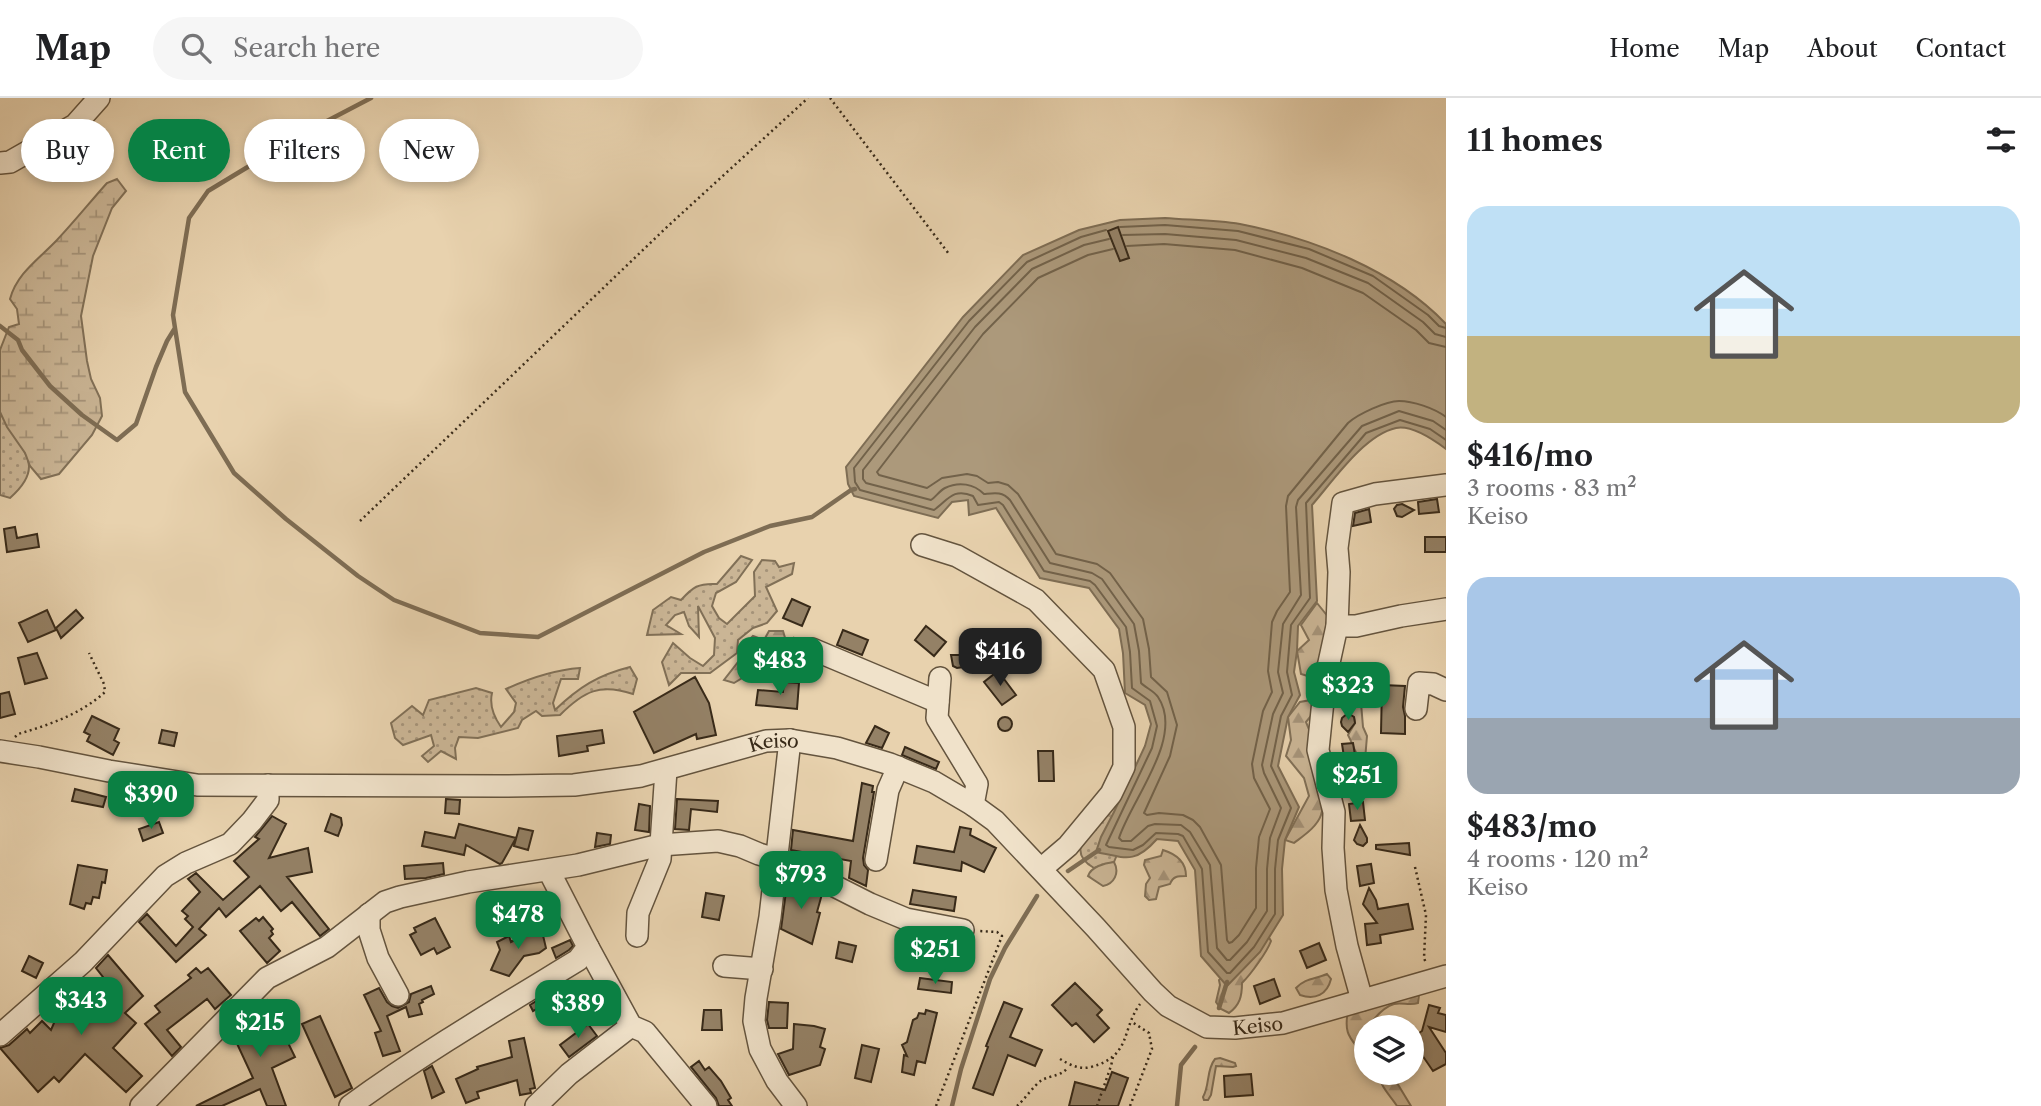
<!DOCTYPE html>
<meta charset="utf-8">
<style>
body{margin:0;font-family:"Libre Caslon Text",serif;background:#f6f6f6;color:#202124;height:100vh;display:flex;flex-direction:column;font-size:26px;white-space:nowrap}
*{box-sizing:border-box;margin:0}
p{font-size:23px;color:#757577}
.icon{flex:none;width:38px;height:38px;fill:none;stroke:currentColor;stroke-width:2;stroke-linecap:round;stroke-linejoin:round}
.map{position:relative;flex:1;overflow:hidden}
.panel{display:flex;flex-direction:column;background:#fff;width:595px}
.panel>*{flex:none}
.banner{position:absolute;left:21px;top:21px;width:665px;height:63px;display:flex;gap:14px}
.tools{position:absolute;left:1354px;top:917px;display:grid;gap:14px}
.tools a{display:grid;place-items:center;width:70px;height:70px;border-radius:50%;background:#fff;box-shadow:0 4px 10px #0003;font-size:35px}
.price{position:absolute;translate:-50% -60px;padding:0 16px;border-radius:14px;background:#0b8043;color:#fff;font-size:23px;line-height:46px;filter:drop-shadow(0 2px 4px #0008)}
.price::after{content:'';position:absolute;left:50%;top:42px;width:21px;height:16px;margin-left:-10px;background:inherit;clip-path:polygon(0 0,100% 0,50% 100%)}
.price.active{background:#222;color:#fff}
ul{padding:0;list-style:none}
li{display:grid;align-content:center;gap:14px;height:371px;padding:0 21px}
li span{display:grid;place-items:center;height:217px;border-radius:21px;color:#555}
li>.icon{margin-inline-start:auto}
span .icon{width:126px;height:126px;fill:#fffc;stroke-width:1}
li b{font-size:30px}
h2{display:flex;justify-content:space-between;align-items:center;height:84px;padding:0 21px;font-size:30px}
.tag{padding:0 24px;border-radius:32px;background:#fff;box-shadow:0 4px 10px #0003;font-size:24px;line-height:63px}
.tag.active{background:#0b8043;color:#fff}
header{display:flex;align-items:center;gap:42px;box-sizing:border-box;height:98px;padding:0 35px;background:#fff;border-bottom:2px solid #e0e0e0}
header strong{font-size:33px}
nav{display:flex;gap:38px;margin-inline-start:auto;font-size:24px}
.search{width:490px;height:63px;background:#f6f6f6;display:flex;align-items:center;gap:18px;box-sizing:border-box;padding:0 24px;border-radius:38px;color:#757577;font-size:26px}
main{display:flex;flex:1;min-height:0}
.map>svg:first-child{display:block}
.grass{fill:url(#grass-dots);stroke:#817057;stroke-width:2}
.forest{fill:url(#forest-firs);stroke:#817057;stroke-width:2}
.wetland{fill:url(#wetland-marsh);stroke:#817057;stroke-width:2}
.water{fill:#ac997b;stroke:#7e6d54;stroke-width:2}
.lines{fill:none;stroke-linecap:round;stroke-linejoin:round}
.shore{stroke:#72624a;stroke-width:2}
.stream{stroke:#7e6d54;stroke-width:4.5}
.building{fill:#948166;stroke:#382a19;stroke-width:2}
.minor-casing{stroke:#64543e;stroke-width:24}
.path{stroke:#382a19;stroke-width:2.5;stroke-dasharray:2 3.5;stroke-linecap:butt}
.minor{stroke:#f0e2ca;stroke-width:21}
.labels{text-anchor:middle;stroke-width:6;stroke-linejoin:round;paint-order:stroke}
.street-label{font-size:19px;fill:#382a19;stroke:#f0e2ca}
</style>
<header>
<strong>Map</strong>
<div class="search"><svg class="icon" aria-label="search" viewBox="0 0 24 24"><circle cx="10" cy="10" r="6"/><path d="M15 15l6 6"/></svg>Search here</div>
<nav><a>Home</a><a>Map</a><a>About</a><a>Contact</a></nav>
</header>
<main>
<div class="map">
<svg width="1446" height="1008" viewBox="0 0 1446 1008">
<defs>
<pattern id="grass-dots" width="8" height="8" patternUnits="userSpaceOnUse" patternTransform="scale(1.75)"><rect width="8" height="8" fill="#cab595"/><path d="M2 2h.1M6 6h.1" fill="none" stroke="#a59379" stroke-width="1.8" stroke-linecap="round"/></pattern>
<pattern id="forest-firs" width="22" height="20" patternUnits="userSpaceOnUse" patternTransform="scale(1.75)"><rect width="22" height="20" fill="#cab595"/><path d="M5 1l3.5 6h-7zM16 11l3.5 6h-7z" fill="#a59379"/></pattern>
<pattern id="wetland-marsh" width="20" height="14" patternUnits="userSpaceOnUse" patternTransform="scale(1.75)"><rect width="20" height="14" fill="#cab595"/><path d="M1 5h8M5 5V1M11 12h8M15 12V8" fill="none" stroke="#a59379"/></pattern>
</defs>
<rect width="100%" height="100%" fill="#e8d2ae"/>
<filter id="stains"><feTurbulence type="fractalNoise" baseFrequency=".00286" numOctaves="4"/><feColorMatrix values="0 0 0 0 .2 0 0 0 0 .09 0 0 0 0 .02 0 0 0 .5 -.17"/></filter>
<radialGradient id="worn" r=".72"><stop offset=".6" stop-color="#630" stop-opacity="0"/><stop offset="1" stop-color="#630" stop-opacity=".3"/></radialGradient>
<path class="grass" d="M0,314C17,350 50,365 10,400L0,397Z
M741,458L752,462L736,484L716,495L712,508L719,520L727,526L755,498L754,474L762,462L775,463L779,469L794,465L792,476L766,489L777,513L767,525L753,530L738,542L737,555L710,575H681L669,587L662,564L673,545L690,560L703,568L714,557L715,540L698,508L699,539L689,528L684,514L675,517L666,527L681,536L647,537L653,512L671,499L681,502C693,489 698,485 717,486Z
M630,569L637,581L633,596C600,585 584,593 560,617L542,618L536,613L522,622L518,630L478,640L459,639L455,650L456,661L441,653L428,664L422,658L434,648L431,637L403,647L395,640L391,625L412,608L423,617L429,602L476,590L492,595C489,608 494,619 501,629L514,614L516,605L506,591C530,580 554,572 580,570L578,581H561L553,605L555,612C579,589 598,577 630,569Z
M1112,709H1117L1114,715L1118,754L1114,764L1094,770C1061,751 1096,727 1112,709Z"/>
<path class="forest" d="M1317,505L1329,520L1321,560L1311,579L1301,576L1297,553L1309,542L1301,527Z
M769,533H783L789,553L794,540L805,550L796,562L787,559L777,567L749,576L734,585L724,582L745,555L748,543L753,538L764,542Z
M1350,579L1359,581L1363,629L1367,638L1365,662H1361C1354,654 1353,646 1348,637L1355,625L1354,619L1348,617L1347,614L1349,609L1347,581Z
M1311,602L1315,613L1306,624C1315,644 1328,697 1321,717C1317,729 1303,738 1294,745L1285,742L1309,698L1304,680L1286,658L1291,642L1288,619L1300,604Z
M1163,752C1176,756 1186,763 1186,778C1178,778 1173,778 1170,786L1159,789L1156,801L1149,802L1145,798L1146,786L1150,780L1144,767L1145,762L1161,758Z
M1114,764C1120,775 1114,786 1103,788L1088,778C1091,769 1104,765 1114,764Z
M1267,836L1271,843C1267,854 1251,876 1242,885C1242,898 1240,907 1229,915L1221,911L1216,904L1220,887L1219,882Z
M1327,876L1331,881C1327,897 1315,902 1300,897L1296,890C1305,880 1316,881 1327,876Z
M1419,897L1418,905C1410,908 1402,904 1394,906C1384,909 1377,917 1371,925L1372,929H1367V961L1365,960C1352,940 1343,939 1348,913Z
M1220,960L1235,965L1236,968L1233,969L1216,968L1211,997L1208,1002H1204L1203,999C1210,987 1206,972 1215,961Z
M1380,975H1391L1411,1008H1397C1391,998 1378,987 1380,975Z"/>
<path class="wetland" d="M117,81L126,93L112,110L93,158L81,218L87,263L91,281L100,300L102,318L92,337L59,376L41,381L30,368L25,355L7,329L0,314V252L9,229L19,226L17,211L10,201C17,175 39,161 57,142C74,124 90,104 107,85Z"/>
<path class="water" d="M1165,120C1189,122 1216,122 1240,126C1312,140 1395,172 1446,226V351C1434,342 1411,327 1396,330C1364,337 1333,383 1312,407L1317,503L1298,528L1297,553L1294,574L1300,597L1288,619L1278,668L1299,709L1285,742L1282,771L1283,817L1260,854L1227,888L1201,858L1195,772L1178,743L1157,741C1135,766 1126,760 1096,754L1101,739L1114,714L1145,648L1151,626L1145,607L1125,595L1123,555L1119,531L1089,490L1040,480L996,410L969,417L968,402L952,404L938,420L854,398L848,386L846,369L963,219L1023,157L1079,132L1120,122Z"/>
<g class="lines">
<path class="shore" d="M1120,129L1165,127L1238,133L1309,151L1373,178L1428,217L1439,228L1446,230
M1106,132L1081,139L1027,164L969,223L854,370L855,384L860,392L934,412C947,403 953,389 973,398L978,407L999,404L1003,407L1044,473L1090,483L1095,487L1126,529L1130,554L1132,590L1150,603L1157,628L1152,650L1106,747L1109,749L1133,752L1143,747L1156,735L1178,736L1183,738L1202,771L1208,854L1227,875H1230L1254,849L1275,816V771L1278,742L1291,710L1271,668L1281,618L1292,597L1287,574L1291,527L1310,500L1306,405L1366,335L1400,322L1430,331L1446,342
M1123,137L1165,136L1236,142L1306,160L1368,185L1423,224L1435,236L1446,239
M1109,141L1084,147L1032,171L975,229L863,372V381L866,385L931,402C936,399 939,393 945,390C959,383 974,386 984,396C994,395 1002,393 1010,402L1050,465L1092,475L1102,481L1134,526L1139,553L1141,585C1146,590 1154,593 1158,599C1185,639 1131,702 1119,740L1122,743H1131L1148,728L1155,726L1181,727L1190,734L1210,767L1217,850L1227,862H1230L1247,844L1267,813V771L1270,740L1281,710L1264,675L1262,667L1273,616L1283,595L1278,574L1283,526L1301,497L1296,409L1298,402L1362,328L1399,313L1433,323L1446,332
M1127,148L1164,146L1235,152L1302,170L1363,195L1416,232L1429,245L1446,249
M1113,151L1088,157L1038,180L983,236L877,374L879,377L927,390L942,380L967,376L977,378L988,385L998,384L1008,387L1018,396L1056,456L1097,466L1110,475L1143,521L1149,551L1151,579L1167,594L1177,627L1170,658L1144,715L1147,717L1159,715L1183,717L1193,722L1200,729L1221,767L1227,842L1229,845L1232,844L1239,837L1256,810V770L1259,739L1270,711L1254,680L1252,666L1263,613L1272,594L1268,573L1272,524L1277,513L1290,494L1286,408L1288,398L1348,325C1358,316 1386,303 1399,303C1413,303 1434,310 1446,319"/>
<path class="stream" d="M0,228L18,242L22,252L50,288L82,317L117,342L136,326L156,269L167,243L175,230L173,217L189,120L208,93L304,35L371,0
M175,230L185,294L234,375L286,421L358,478L394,502L480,535L538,539L704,454L770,428L812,419L851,392L855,391
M1068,773L1099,752
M1219,910L1227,884
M952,1008L961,971L990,881L1005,850L1037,798
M1177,1008L1181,967L1195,949"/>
</g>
<path class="building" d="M1118,129L1129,160L1120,163L1108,133Z
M1437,401L1439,414L1419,416L1418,404Z
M1402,406L1414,412L1402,419L1397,418L1394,411L1397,407Z
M1369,411L1371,424L1353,428L1355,415Z
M15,429L17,440L37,436L39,449L7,454L4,431Z
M1425,439H1446V454H1425Z
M792,501L810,509L802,528L783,520Z
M47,512L56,532L28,544L19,525Z
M76,512L83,520L61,540L56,530Z
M926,528L946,544L934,558L915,542Z
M843,532L868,542L862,557L837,547Z
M37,555L47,580L25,586L18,560Z
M951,557H960L964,559L965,565L963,569L957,570L953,568Z
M998,573L1016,597L1002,607L984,584Z
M695,579L709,605L716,637L697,641L696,636L654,655L634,614Z
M784,584L799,585L797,611L756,607L758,592L783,594Z
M1382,587L1405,588L1403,609L1405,618V636L1381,635Z
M9,594L15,616L0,620V596Z
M1348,615L1354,619L1355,625L1348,634L1342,628L1341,624L1342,620Z
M92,618L119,631L114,642L119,645L113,657L87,643L90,637L84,634Z
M998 626a7 7 0 1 1 14 0a7 7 0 1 1-14 0Z
M875,628L889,635L882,650L866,645Z
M162,632L177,635L174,648L159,645Z
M602,632L604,645L587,648L588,653L559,658L557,638Z
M1353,645L1357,669L1361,678L1358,683L1353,684L1347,679L1342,646Z
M905,649L939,664L936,671L902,657Z
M1038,653H1053L1054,683H1039Z
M862,685L873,688L872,694H874L863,760L864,767L868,772L866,788L849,780L851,763L791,752L793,732L853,743Z
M75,691L106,699L103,709L72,703Z
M446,701L460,702L459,716L445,715Z
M677,701L718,703L717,714L691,711L689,732L675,731Z
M1363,704L1365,722L1351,723L1349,706Z
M639,706L650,708L649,734L635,732Z
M331,716L341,720L342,727L338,738L325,733Z
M272,718L286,726L269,760L308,750L312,774L287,779L329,831L320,838L292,804L281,813L260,788L226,819L219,810L199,831L206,837L176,864L139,824L147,816L176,848L193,829L185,821L188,818L182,813L200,794L188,781L196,775L223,802L249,779L234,763L259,741L255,739Z
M159,724L163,735L143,743L139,731Z
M459,726L516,740L502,765L500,766L466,747L464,757L422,748L425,734L455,740Z
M1360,727L1367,740V744L1363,748L1357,746L1354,742Z
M960,729L971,731L970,737L996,750L984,774L962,764L961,773L914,765L917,748L954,754Z
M519,730L533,733L528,752L514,748Z
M597,735L611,737L610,746L595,749Z
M1409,745L1410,757L1376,751V747Z
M443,765L444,776L426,780L405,781L404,768Z
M1371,766L1374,785L1360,788L1357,768Z
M78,767L107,772L105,785L102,784L99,800L93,799L91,806L86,805L84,811L70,806Z
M793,782L822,796L817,814L820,815L812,846L781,831L787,786L792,787Z
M1369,790L1376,802L1378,811L1408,806L1413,831L1380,837L1381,845L1367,847L1365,826L1377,825L1363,806Z
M913,792L956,799L954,813L910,806Z
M706,795L724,798L719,822L702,819Z
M263,819L273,831L271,833L273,836L269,840L280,853L267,865L240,833L256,820L259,823Z
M435,820L450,849L437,856L434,850L421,857L410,837L416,834L414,830Z
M541,829L546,850L539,855L524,858L509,878L491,872L500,852L497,844L509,838L511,844Z
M570,842L573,848L569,852L556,860L552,850Z
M839,844L856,848L852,864L836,860Z
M1319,845L1326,862L1307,870L1300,853Z
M108,857L143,898L125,915L136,925L113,950L142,978L126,994L85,956L59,984L54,979L38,994L0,950L9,947L27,931L30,935L42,923L51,932L60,911L87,922L110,888L96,870Z
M29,858L43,865L36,880L22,873Z
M196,870L201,875L208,870L231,897L215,911L207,901L167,932L181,949L172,958L145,926L160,914L155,908L191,880L188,877Z
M920,880L952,884L951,895L918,891Z
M1274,881L1280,898L1260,906L1254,888Z
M1075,885L1102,912L1097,917L1109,930L1094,944L1076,925L1072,928L1052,907Z
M563,886L567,893L533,913L530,907Z
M431,888L434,896L422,902L423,904L419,906L422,916L409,919L406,909L387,918L400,953L383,958L375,935L381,933L364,897L379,890L387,904L392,908L398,910L409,904L411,896Z
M267,902L295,959L272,970L286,1008H267L260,991L222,1008H196L253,980L233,937L259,925L253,913L260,905Z
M769,904L788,905L787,930H769L767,922Z
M1004,904L1022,911L1010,939L1042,952L1035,968L1008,957L993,997L973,990L988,949L986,948Z
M1429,907L1440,910L1438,915L1446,917V934L1429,929L1446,955V966L1433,973L1420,954L1412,959L1413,939L1422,933Z
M704,912H721L722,932H702Z
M926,912L937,915L925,965L917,963L914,977L902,974L904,957L907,958L902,947L907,944L913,922L917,920L919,915L925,916Z
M320,918L352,990L335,999L302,926Z
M588,926L597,938L569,959L560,947Z
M794,926L814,928L825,931L820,949L825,951L820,967L789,977L778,956L793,951Z
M524,940L535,990L530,991L531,995L520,997L517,982L477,994L479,1000L466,1005L456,981L478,971L477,969L512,959L509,943Z
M862,947L879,951L871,984L855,980Z
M699,963L705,972L709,969L721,983L731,1000L728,1002L732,1008H719L716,1000L691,969Z
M432,968L444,994L432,1000L424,973Z
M1112,974L1128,980L1118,1008H1069L1075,984L1105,992Z
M1251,976L1253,997L1225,999L1224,978Z"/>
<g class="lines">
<g class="minor-casing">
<g id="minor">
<path d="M0,65L10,64L75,27L99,0"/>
<path d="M922,447L957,458L1036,502L1104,572L1124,629V669L1111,696L1068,748L1041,771"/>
<path d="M1337,528H1356L1401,518L1446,511"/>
<path d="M812,551L938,604"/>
<path d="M940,580L937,620L977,686L973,707"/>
<path d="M1416,611L1419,585L1433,586L1446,592"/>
<path d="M790,642L770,819L756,900L754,923L760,951L777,983L796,1008"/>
<path id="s1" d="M0,653L39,659L109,673L197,687L502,688L574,687L641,678L766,643L790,642L837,650L890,666L934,684L973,707L995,723L1096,830L1153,894L1168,908L1207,929L1235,930L1283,925L1446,878"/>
<path d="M876,762L888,692L898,669"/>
<path d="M369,816V832L378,860L398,897"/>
<path d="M637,838L638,815L660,761L666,672"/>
<path d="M588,849L631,928L645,934L706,1008"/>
<path d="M724,868L762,871"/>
<path d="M1362,902L1347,848L1336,792L1333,750L1334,714L1318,652L1325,583L1337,528L1339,474L1337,450L1343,405L1375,396L1446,387"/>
<path d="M0,937L83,864L165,778L186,765L230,746L252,723L268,702V687"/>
<path d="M141,1008L267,880L327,849L385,804L400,799L468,784L578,767L660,747L718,743L740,748L759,756L789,765L870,806L906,821L963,832"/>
<path d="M350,1008C423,955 501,909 578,862L588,849L549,773"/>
<path d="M536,1008L569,976L631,928"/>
</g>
</g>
<path class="path" d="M830,0L949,156
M360,423L668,128L808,0
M15,639L18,636C49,627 81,616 105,594L104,586L89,555
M1415,769L1426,817L1424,860L1426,865
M1060,961C1070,967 1080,972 1091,969C1132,958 1121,932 1140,906
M936,1008L1002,838L997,834L979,833
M1017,1008C1025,1001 1034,987 1042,982C1052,977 1062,978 1068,969
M1097,1008L1111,968L1113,959
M1130,1008L1152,951L1149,935L1132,924"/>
<use href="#minor" class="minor"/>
</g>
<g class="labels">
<g class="street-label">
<text dy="7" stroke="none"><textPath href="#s1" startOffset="782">Keiso</textPath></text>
<text dy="7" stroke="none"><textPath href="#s1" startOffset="1370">Keiso</textPath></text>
</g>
</g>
<rect width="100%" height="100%" filter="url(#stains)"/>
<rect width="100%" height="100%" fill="url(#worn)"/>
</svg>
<div class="tools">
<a><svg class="icon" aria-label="layers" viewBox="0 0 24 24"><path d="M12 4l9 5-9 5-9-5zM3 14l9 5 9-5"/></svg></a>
</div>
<b class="price active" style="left:1000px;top:590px">$416</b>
<b class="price" style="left:780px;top:599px">$483</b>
<b class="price" style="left:1348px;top:624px">$323</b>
<b class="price" style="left:1357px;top:714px">$251</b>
<b class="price" style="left:151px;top:733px">$390</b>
<b class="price" style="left:801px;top:813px">$793</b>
<b class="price" style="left:518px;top:853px">$478</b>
<b class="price" style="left:935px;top:888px">$251</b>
<b class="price" style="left:81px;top:939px">$343</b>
<b class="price" style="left:578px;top:942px">$389</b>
<b class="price" style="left:260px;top:961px">$215</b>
<div class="banner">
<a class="tag">Buy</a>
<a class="tag active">Rent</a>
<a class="tag">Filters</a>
<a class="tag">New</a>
</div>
</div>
<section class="panel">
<h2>11 homes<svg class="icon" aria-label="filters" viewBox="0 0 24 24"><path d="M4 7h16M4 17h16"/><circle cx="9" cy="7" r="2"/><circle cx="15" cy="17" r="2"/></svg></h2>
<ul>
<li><span style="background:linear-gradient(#bfe0f5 60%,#c2b280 0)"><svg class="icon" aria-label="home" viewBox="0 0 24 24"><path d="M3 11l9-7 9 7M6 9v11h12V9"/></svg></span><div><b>$416/mo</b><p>3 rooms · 83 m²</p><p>Keiso</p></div></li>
<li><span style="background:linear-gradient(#a9c7e8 65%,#9aa5b1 0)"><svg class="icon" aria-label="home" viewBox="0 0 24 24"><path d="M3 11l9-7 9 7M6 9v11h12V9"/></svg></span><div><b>$483/mo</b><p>4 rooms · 120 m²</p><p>Keiso</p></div></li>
</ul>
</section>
</main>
